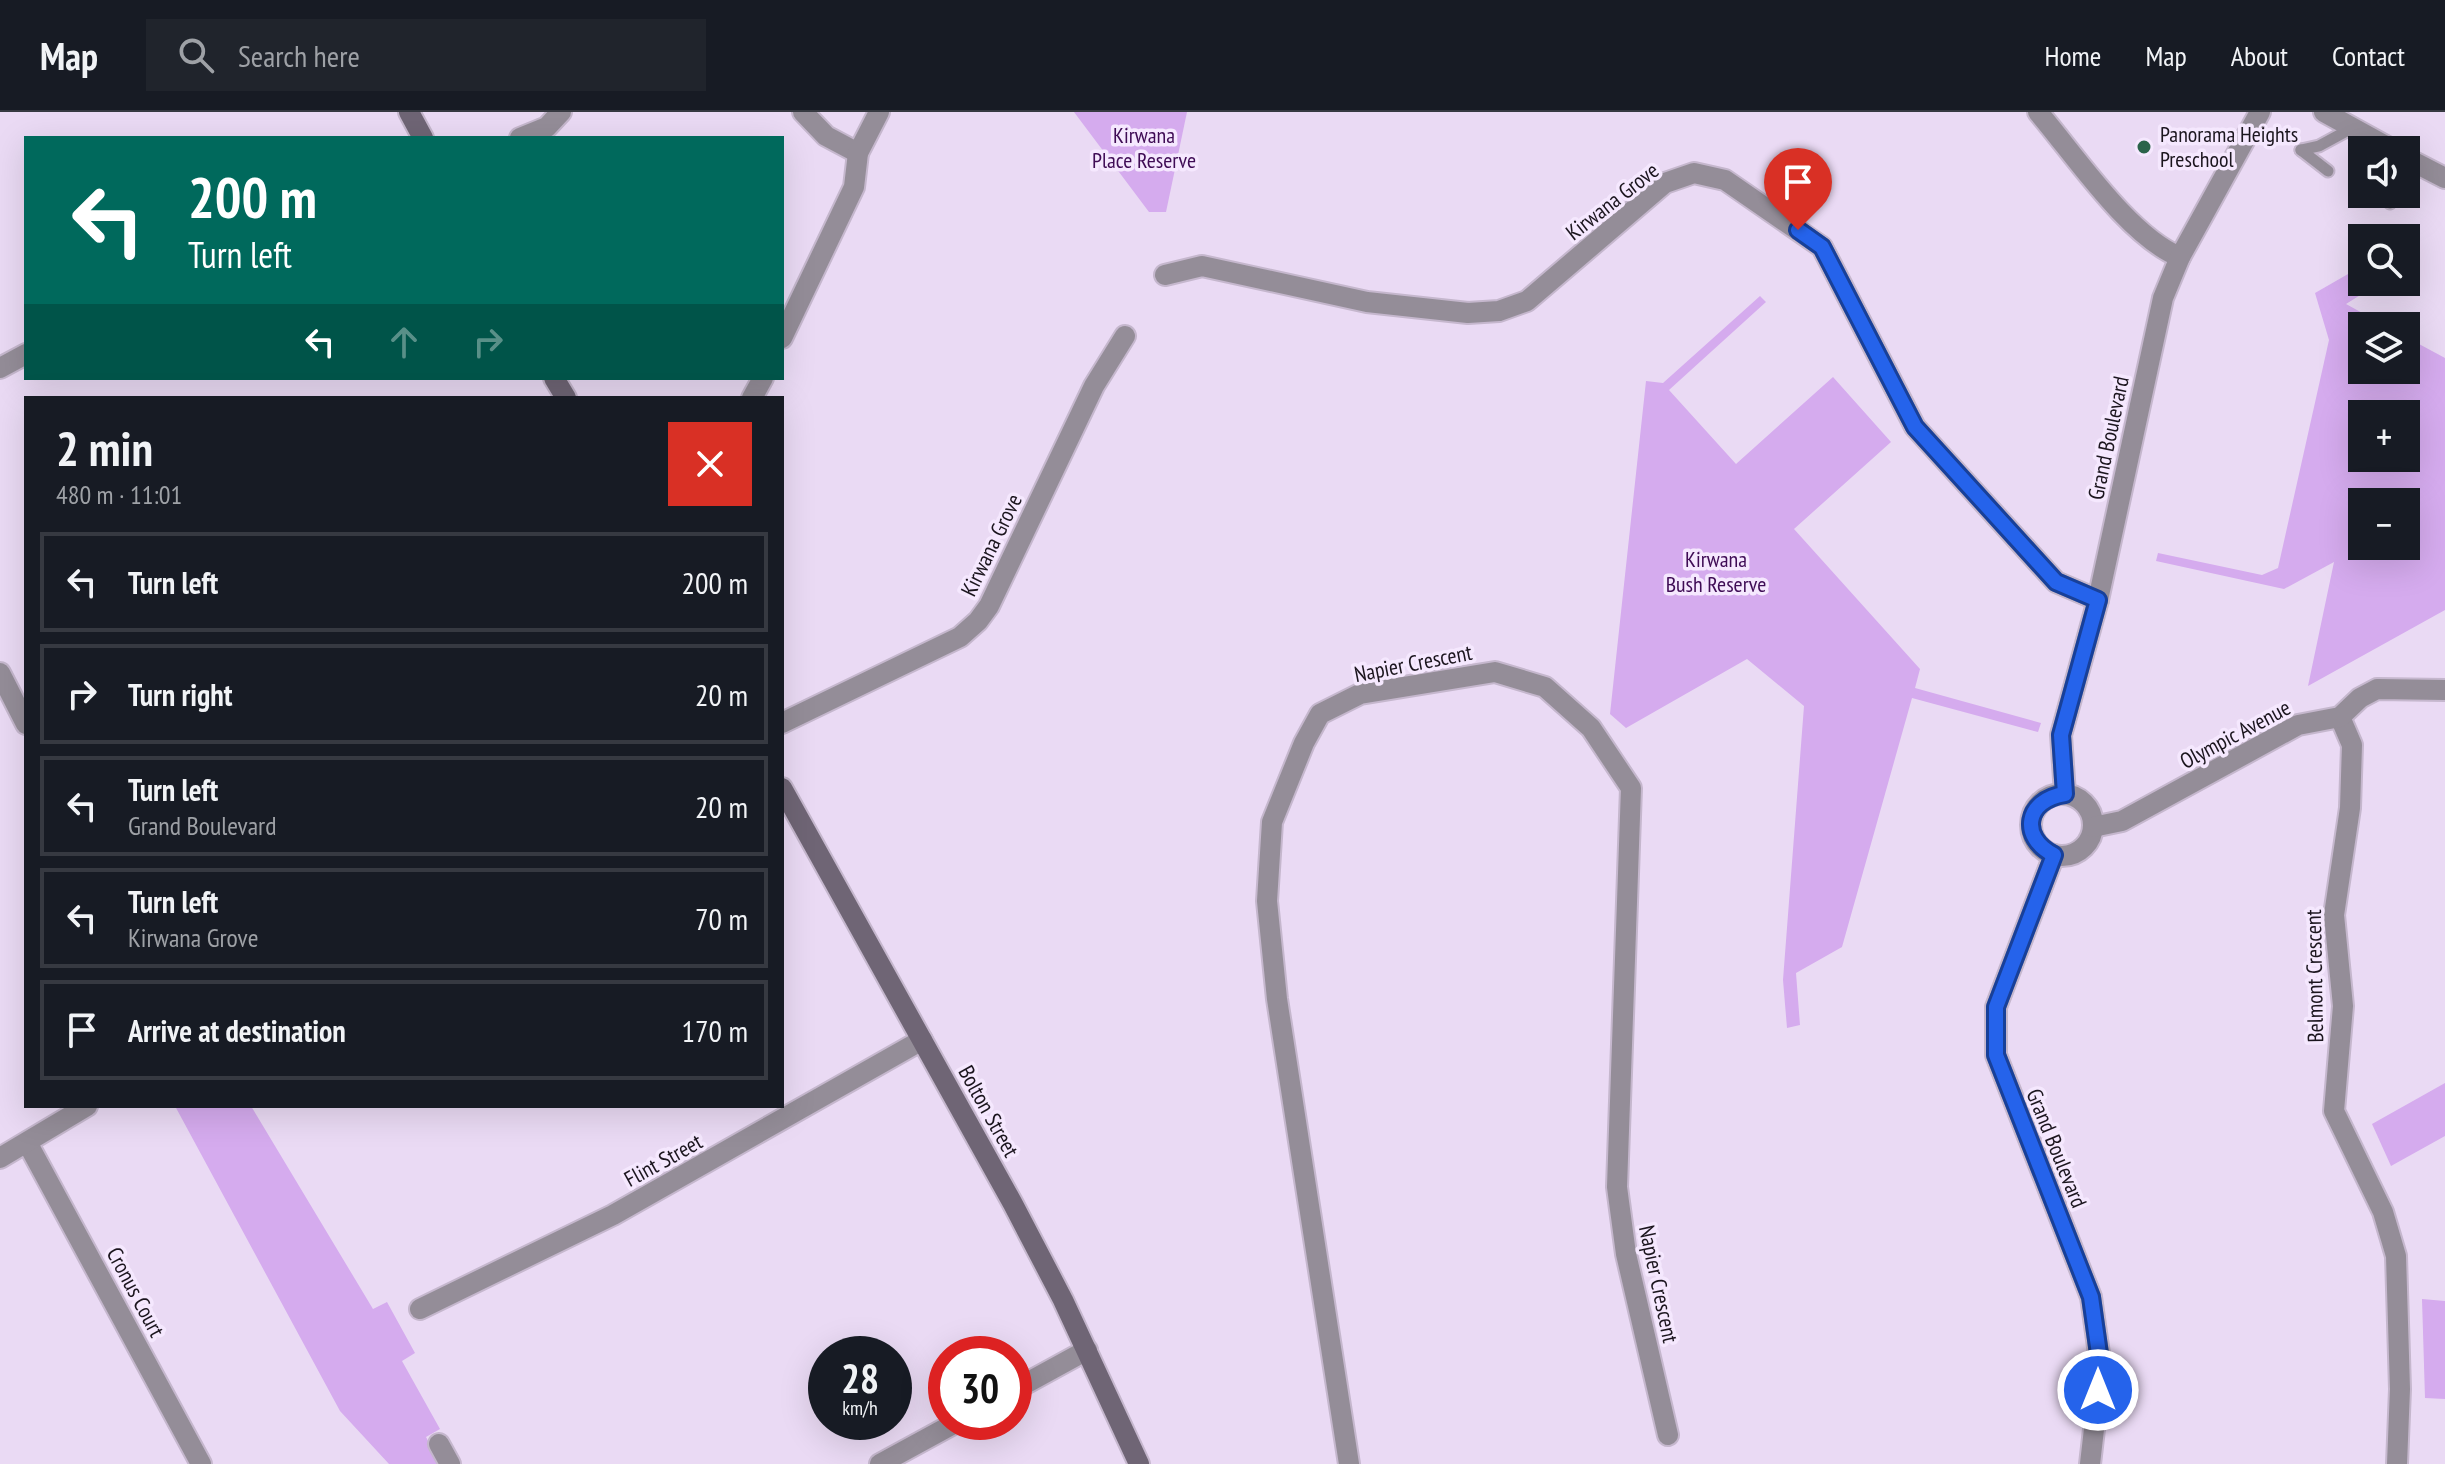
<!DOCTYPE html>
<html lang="en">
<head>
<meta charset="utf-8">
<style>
  :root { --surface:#171b24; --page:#20242c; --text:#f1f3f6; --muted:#9ea1a6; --line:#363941 }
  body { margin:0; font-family:"PT Sans Narrow",sans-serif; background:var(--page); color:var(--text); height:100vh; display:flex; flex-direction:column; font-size:30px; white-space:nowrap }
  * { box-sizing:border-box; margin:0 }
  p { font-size:26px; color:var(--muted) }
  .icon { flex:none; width:44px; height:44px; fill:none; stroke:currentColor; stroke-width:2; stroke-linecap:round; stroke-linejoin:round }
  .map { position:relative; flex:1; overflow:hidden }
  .details { position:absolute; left:24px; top:284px; width:760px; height:712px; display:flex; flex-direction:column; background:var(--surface); border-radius:0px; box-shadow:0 8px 32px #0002 }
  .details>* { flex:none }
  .top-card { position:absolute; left:24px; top:24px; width:760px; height:244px; border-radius:0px; box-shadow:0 8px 32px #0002; background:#00695c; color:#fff; overflow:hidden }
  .controls { position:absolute; left:2348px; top:24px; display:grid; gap:16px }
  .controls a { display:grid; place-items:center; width:72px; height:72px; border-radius:0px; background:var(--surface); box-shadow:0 8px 32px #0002; font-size:40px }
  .speed { position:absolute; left:808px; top:1224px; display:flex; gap:16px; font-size:40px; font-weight:700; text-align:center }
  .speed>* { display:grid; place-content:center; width:104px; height:104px; border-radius:50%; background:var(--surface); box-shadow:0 8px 32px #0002; line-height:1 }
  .speed small { font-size:20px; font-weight:400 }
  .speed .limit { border:12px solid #d22; background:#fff; color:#111 }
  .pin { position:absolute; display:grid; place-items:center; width:68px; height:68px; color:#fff; margin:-82px -34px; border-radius:50% 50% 50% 0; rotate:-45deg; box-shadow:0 0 8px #0007 }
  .pin .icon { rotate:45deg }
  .me { position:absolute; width:88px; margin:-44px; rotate:0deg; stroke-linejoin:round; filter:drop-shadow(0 0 6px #0008) }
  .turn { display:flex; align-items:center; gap:28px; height:168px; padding:0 32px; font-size:36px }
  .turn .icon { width:104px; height:104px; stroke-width:2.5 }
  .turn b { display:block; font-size:56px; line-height:68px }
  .lanes { display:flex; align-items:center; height:76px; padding:0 32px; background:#0003; justify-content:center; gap:40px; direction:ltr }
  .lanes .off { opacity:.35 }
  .round { display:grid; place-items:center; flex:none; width:84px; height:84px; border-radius:0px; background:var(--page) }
  .headline { display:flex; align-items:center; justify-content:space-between; height:136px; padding:0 32px }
  h1 { font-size:48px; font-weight:600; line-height:60px }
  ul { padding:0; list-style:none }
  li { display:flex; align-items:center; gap:24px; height:100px; margin:0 16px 12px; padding:0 16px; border:4px solid var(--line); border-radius:0px }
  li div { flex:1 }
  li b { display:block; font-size:30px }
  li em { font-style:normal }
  header { display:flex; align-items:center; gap:48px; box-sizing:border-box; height:112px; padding:0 40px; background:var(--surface); border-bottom:2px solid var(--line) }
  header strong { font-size:38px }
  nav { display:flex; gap:44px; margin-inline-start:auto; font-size:28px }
  .search { width:560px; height:72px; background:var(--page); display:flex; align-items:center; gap:20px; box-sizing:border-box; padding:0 28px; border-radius:0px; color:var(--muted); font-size:30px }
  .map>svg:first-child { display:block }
</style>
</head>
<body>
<header>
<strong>Map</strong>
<div class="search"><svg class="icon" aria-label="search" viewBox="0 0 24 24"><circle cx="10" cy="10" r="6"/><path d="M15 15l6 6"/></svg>Search here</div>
<nav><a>Home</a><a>Map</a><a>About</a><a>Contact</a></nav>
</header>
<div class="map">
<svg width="2445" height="1352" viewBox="0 0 2445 1352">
  <rect width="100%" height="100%" fill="#eadaf4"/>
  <g fill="#d5abee" fill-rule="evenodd">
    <polygon points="1074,0 1187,0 1166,100 1149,100"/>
    <path d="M 2355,158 L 2362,161 L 2362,170 L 2381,170 L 2346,192 L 2386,214 L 2362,214 L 2362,258 L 2406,258 L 2406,225 L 2445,246 L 2445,498 L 2308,574 L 2334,450 L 2284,477 L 2156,449 L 2158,441 L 2262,463 L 2278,456 L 2329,228 L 2315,181 ZM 2406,302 L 2406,346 L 2362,346 L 2362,302 ZM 2406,390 L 2406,434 L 2362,434 L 2362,390 Z"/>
    <polygon points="1760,184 1766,190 1669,278 1736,352 1833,265 1891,330 1794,417 1920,557 1915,576 2041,611 2038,620 1912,586 1842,835 1796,861 1800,913 1787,916 1783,868 1804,594 1747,547 1626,616 1610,602 1646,269 1663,271"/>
    <polygon points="2445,971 2445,1024 2391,1054 2372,1012"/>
    <polygon points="175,994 251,994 373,1197 387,1190 415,1241 402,1249 440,1317 426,1325 440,1352 389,1352 340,1299"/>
    <polygon points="2422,1187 2445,1189 2445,1287 2425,1286"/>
  </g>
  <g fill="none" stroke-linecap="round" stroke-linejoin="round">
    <defs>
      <g id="lane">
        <polyline points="2301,38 2319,34 2354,15"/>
        <polyline points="2301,38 2328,59"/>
        <polyline points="2390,91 2395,82"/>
      </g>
      <g id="street">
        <polyline points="803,0 826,24 858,41"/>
        <path d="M 2038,0 C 2074,42 2129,125 2180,145"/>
        <polyline points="2324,0 2393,38"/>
        <polyline points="520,26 547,15 561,0"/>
        <polyline points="2406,46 2445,66"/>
        <polyline points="1165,163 1202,154 1367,190 1468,201 1499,199 1527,189 1665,71 1694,61 1725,68 1822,135 1915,315 2056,470 2098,488"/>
        <polyline points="782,226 854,75 858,41 879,0"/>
        <polyline points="0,256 26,242"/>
        <polyline points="752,286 763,266"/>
        <polyline points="0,561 26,612"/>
        <polyline points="2340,605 2352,633 2350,696 2334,803 2343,894 2334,999 2383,1100 2396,1144 2400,1277 2397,1352"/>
        <polyline points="782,611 960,525 978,509 989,494 1094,274 1125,224"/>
        <polyline points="2065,682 2061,623 2098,488 2163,186 2180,145 2260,0"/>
        <circle cx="2062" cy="713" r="31"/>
        <polyline points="2093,715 2122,709 2298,613 2340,605 2360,586 2377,577 2445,578"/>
        <polyline points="2054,743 1996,895 1996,943 2091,1185 2101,1256 2090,1352"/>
        <polyline points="28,1032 201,1352"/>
        <polyline points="0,1046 87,994"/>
        <polyline points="420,1197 613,1103 922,928"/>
        <polyline points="1014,1278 1087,1238"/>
        <polyline points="439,1332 450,1352"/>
        <polyline points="880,1352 957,1310"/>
        <polyline points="1349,1352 1277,887 1267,789 1272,710 1304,631 1320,602 1360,582 1495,560 1545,575 1591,616 1631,676 1617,1075 1626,1142 1668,1323"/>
      </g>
      <g id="secondary">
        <polyline points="409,0 423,26"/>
        <polyline points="554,266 566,286"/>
        <polyline points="782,676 1013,1092 1063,1188 1139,1352"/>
      </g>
    </defs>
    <use href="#lane" stroke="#c5b7cd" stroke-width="15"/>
    <use href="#street" stroke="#c5b7cd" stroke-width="24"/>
    <use href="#secondary" stroke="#c5b7cd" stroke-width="24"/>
    <use href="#lane" stroke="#948d98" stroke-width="11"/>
    <use href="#street" stroke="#948d98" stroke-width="20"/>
    <use href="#secondary" stroke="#6f6575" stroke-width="20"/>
  </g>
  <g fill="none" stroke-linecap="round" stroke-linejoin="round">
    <defs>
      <path id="route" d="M 1798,118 L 1822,135 L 1915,315 L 2056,470 L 2098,488 L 2061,623 L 2065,682 C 2025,688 2019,725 2054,743 L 1996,895 L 1996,943 L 2091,1185 L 2101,1256 L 2098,1278"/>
    </defs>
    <use href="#route" stroke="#184099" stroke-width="20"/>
    <use href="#route" stroke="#2563eb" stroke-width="14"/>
  </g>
  <circle fill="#2b634a" stroke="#f5e8fe" stroke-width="3" cx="2144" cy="35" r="8"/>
  <g text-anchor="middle" stroke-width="7" stroke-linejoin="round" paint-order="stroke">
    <g font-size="22" fill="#1b151e" stroke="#f5e8fe" text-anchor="start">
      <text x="2160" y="30">Panorama Heights<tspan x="2160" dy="25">Preschool</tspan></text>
    </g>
    <g font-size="22" fill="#3f0c55" stroke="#f5e8fe">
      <text x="1144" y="31">Kirwana<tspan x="1144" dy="25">Place Reserve</tspan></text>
      <text x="1716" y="455">Kirwana<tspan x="1716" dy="25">Bush Reserve</tspan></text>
    </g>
    <g font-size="22" fill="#1b151e" stroke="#f5e8fe">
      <text transform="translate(1612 89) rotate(-38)" y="8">Kirwana Grove</text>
      <text transform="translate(2108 326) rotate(-78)" y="8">Grand Boulevard</text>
      <text transform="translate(991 433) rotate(-64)" y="8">Kirwana Grove</text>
      <text transform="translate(1413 551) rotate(-11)" y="8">Napier Crescent</text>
      <text transform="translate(2235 622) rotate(-28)" y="8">Olympic Avenue</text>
      <text transform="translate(2314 864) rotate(-91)" y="8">Belmont Crescent</text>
      <text transform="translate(989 999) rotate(61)" y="8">Bolton Street</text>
      <text transform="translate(2057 1036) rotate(68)" y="8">Grand Boulevard</text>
      <text transform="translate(663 1048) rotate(-29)" y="8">Flint Street</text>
      <text transform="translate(1659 1172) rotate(78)" y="8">Napier Crescent</text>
      <text transform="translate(136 1180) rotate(62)" y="8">Cronus Court</text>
    </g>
  </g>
</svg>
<div class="controls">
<a><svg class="icon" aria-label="sound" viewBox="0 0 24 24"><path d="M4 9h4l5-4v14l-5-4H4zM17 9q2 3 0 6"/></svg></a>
<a><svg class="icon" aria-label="search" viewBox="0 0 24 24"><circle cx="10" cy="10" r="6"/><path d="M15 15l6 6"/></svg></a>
<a><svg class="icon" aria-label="layers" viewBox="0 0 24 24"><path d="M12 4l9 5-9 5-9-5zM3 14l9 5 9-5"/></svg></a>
<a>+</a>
<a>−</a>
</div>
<div class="speed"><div>28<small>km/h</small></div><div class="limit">30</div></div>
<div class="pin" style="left:1798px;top:118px;background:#d93025"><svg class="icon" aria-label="arrive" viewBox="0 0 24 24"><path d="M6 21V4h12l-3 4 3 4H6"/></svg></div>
<svg class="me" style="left:2098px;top:1278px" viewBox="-20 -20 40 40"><circle r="17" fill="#2563eb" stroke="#fff" stroke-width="3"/><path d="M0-11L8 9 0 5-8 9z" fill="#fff"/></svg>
<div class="top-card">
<div class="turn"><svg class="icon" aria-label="left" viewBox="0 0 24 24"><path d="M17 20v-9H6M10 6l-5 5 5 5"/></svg><div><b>200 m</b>Turn left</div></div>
<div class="lanes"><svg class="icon" aria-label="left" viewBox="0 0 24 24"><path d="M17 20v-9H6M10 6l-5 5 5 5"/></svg><svg class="icon off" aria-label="ahead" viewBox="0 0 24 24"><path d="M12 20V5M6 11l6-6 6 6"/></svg><svg class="icon off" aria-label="right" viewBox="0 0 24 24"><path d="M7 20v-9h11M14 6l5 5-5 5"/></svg></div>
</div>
<section class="details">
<div class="headline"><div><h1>2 min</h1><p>480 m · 11:01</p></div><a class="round" style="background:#d93025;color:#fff"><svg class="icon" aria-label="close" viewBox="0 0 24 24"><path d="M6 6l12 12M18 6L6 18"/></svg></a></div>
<ul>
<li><svg class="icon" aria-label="left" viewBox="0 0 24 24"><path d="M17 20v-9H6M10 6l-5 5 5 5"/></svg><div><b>Turn left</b></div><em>200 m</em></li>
<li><svg class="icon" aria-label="right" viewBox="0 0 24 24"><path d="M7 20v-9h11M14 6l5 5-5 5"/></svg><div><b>Turn right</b></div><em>20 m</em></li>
<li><svg class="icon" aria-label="left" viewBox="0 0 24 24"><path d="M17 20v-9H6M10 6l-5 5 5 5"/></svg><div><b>Turn left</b><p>Grand Boulevard</p></div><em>20 m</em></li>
<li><svg class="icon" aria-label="left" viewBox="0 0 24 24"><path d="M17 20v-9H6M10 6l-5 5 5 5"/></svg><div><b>Turn left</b><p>Kirwana Grove</p></div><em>70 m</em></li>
<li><svg class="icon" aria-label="arrive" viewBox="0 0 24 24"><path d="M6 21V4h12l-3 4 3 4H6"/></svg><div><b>Arrive at destination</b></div><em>170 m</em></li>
</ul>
</section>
</div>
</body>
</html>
